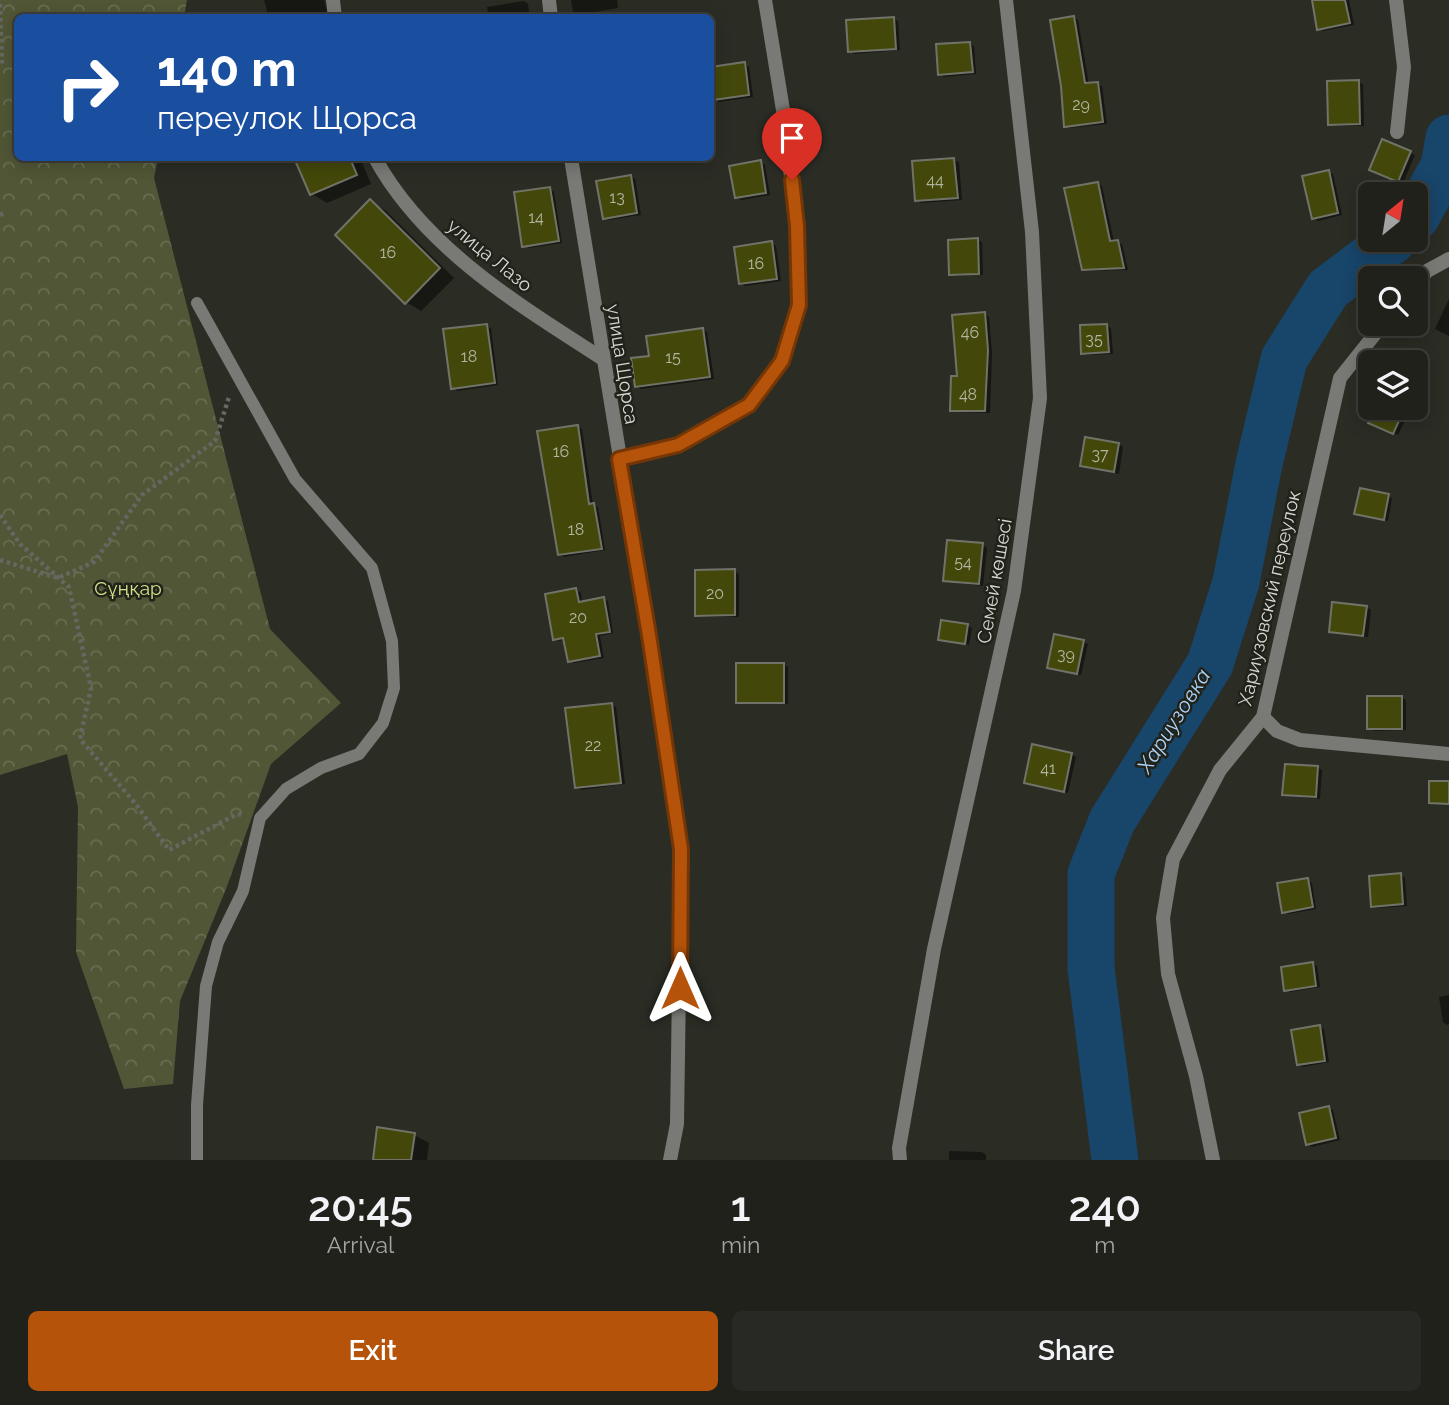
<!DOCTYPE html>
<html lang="en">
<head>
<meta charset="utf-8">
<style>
  :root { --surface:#20211b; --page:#282924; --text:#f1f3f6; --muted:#a2a3a3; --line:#3d3e3a; --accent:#b45309 }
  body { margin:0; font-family:Raleway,sans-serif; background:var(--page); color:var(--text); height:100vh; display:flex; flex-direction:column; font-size:26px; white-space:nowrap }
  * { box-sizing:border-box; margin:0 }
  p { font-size:23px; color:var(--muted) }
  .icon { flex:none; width:38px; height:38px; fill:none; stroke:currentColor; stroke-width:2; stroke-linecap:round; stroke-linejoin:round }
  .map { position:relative; height:1160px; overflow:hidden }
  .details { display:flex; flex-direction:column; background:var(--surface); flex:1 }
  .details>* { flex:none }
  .hud { position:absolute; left:14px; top:14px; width:700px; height:147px; border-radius:10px; box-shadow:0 4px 18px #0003,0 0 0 2px var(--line); background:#1a4fa0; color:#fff; overflow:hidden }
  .needle { width:46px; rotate:30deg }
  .fabs { position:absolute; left:1358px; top:182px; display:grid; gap:14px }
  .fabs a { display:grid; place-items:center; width:70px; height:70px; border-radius:10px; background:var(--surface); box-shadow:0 4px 18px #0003,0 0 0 2px var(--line); font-size:35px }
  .pin { position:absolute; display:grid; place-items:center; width:60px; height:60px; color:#fff; margin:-72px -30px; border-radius:50% 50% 50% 0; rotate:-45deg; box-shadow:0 0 7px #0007 }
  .pin .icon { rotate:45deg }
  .me { position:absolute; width:77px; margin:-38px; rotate:0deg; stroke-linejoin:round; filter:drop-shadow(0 0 5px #0008) }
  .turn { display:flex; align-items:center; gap:24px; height:147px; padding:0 28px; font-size:32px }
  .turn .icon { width:91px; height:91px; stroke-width:2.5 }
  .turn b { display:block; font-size:49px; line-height:60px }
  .eta { display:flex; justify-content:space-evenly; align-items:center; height:119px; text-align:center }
  .eta b { font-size:42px; font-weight:600; line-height:49px }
  .primary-button { display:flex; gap:14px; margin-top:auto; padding:14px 28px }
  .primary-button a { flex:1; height:80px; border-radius:10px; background:var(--accent); color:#fff; font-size:28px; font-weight:600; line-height:80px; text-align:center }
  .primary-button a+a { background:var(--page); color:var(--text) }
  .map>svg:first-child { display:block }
</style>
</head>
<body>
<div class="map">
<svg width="1449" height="1160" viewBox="0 0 1449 1160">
  <defs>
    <pattern id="forest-crowns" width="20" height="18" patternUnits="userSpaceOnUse" patternTransform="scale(1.75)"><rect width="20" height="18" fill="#515636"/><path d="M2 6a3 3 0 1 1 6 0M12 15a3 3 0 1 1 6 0" fill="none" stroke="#696e52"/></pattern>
  </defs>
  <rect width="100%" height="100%" fill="#2b2c24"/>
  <polygon fill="url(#forest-crowns)" points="0,0 187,0 184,17 18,18 18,158 158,158 154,178 270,629 341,703 271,764 226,889 180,1001 173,1084 124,1089 76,952 78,807 67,754 0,775"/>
  <g fill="#0007">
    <polygon points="264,0 324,0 329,18 269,18"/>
    <polygon points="571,0 617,0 618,8 578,15 573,12"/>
    <polygon points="1314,0 1349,0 1354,25 1323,31 1319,29"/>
    <polygon points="524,1 528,4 530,18 489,18 487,7"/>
    <polygon points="1074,17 1078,20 1089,85 1097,84 1102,86 1107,124 1070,128 1066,126"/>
    <polygon points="893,19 898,21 900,50 854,54 850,51"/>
    <polygon points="969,43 974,46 976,74 944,77 940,74"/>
    <polygon points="745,64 749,67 753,97 719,102 714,99"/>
    <polygon points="1358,82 1363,84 1364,126 1334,126 1330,124"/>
    <polygon points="1410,153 1415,155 1403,183 1375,172"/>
    <polygon points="296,158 360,158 371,184 327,203 312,194"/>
    <polygon points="954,160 959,162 962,200 921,203 917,200"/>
    <polygon points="761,162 765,165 770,195 741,200 736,197"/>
    <polygon points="1328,172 1333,174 1342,215 1318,221 1313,218"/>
    <polygon points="630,176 635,179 641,215 609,220 604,218"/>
    <polygon points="1097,183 1102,186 1114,242 1122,244 1128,270 1088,271 1083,269"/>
    <polygon points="550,189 554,192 562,243 529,248 524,245"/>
    <polygon points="370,202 385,210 454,278 421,311 406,302"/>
    <polygon points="977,240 982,242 983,275 955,276 951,274"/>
    <polygon points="772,243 776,246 781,281 745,286 741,283"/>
    <polygon points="1449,299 1449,336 1435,329"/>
    <polygon points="985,314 989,317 992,353 990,413 956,412 952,410 959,378"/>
    <polygon points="486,326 491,328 498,385 457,391 453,388"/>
    <polygon points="1107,326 1111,328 1113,354 1087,355 1083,353"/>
    <polygon points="703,330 707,332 714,379 641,389 637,386 651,357"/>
    <polygon points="1377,408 1390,408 1407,416 1398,435 1371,422"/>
    <polygon points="578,427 582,429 593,505 598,507 605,550 564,557 559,554"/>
    <polygon points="1119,444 1123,447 1119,474 1082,465"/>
    <polygon points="1388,496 1392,498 1388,521 1356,513"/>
    <polygon points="983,545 987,548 983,586 949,582 945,580"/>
    <polygon points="734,571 739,574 739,617 701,617 697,615"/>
    <polygon points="576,590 581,593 582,603 603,599 608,601 613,633 600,636 604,658 574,663 569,661 565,640 559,641 555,639"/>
    <polygon points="1366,607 1371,610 1368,637 1335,634 1331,631"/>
    <polygon points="967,625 972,628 969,645 940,639"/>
    <polygon points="1083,642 1088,644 1081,675 1049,667"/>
    <polygon points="784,665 788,667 788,704 742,704 738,702"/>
    <polygon points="1401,697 1406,700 1406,730 1374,731 1369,728"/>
    <polygon points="611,704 616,707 625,784 581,790 576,787"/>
    <polygon points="1071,754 1076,757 1068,793 1026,782"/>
    <polygon points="1286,765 1318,768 1322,770 1320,799 1288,796 1284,794"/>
    <polygon points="1400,875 1405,878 1407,906 1377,908 1372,906"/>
    <polygon points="1307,880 1312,883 1316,909 1288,914 1284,911"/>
    <polygon points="1312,963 1317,966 1320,987 1290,992 1286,990"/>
    <polygon points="1449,995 1449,1024 1447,1025 1443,1022 1439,997"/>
    <polygon points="1320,1027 1324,1029 1329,1062 1303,1067 1298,1064"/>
    <polygon points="1329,1108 1333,1110 1340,1140 1312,1147 1308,1144"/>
    <polygon points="414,1135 429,1143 427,1160 374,1160"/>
    <polygon points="949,1151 982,1152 986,1155 986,1160 949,1160"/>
  </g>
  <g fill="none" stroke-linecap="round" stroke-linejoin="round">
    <g stroke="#18456a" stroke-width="47">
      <polyline points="1416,217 1444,166 1449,138"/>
      <polyline points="1115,1160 1091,968 1091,874 1112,821 1210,664 1236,582 1259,464 1284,359 1328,289 1393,240"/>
    </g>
  </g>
  <g fill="#43480a" stroke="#717369" stroke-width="2">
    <polygon points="1312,0 1345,0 1350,23 1317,30"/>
    <polygon points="1074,16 1085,83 1098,82 1103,122 1064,127 1061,86 1050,20"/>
    <polygon points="894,17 896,49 848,52 846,20"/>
    <polygon points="970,42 973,72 938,75 936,44"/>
    <polygon points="745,62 749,95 713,100 710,67"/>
    <polygon points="1359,80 1360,124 1328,125 1327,81"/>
    <polygon points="1382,139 1411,151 1398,182 1369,170"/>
    <polygon points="294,158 350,158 357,175 310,195"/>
    <polygon points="954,158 958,198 915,201 912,161"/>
    <polygon points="761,160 766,193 735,198 729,166"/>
    <polygon points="1329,170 1338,213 1312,219 1302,176"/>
    <polygon points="631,175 637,213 603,219 596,181"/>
    <polygon points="1098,182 1110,241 1118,240 1124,268 1082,270 1064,188"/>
    <polygon points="550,187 559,241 522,247 514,192"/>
    <polygon points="370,199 440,268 405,304 335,235"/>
    <polygon points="978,238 979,274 949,275 948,240"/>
    <polygon points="772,241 777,279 739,284 734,247"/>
    <polygon points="985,312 988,350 985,411 950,411 951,376 957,376 952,315"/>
    <polygon points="487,324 495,383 451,389 443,329"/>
    <polygon points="1107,324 1109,352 1081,354 1080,325"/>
    <polygon points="703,328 710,377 635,387 631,358 649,356 646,336"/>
    <polygon points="1375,408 1405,408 1393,434 1368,423"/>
    <polygon points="578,425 589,504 594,503 602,549 558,555 537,431"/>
    <polygon points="1085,437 1119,443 1114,472 1080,466"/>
    <polygon points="1360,488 1389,494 1384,520 1354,514"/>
    <polygon points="947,540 983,543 979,584 943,581"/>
    <polygon points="735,569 735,615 695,616 695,570"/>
    <polygon points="576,588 579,602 604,597 610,632 596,634 600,656 568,662 563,638 553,640 545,594"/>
    <polygon points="1332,602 1367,606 1363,636 1329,632"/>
    <polygon points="941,620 968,624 965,644 938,640"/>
    <polygon points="1054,634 1084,640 1077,674 1047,668"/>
    <rect x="736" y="663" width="48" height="40"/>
    <rect x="1367" y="696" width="35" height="33"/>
    <polygon points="612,703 621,783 575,788 565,708"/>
    <polygon points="1032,744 1072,753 1064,792 1024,783"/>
    <polygon points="1285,764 1318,766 1316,797 1282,795"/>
    <polygon points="1429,781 1449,781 1449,804 1429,803"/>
    <polygon points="1401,873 1403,904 1371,907 1369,876"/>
    <polygon points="1308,878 1313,907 1282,913 1277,883"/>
    <polygon points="1313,962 1316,986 1284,991 1281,967"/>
    <polygon points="1320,1025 1325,1061 1297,1065 1291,1030"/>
    <polygon points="1329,1106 1336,1138 1306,1145 1299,1113"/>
    <polygon points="377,1127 415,1133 411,1160 373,1160"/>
  </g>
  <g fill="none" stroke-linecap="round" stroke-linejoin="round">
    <g stroke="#666760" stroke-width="4.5" stroke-dasharray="3.5 3.5" stroke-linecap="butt">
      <polyline points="0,4 2,64 0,66"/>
      <polyline points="0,215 5,213"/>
      <polyline points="0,515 20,544 69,587 91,688 80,739 135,803 169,850 237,814 243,815"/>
      <polyline points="0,560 58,578 94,562 142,495 215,441 229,397"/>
    </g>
    <polyline stroke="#797975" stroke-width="12" points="197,1160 197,1105 206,986 218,942 243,891 260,818 286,789 321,768 359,754 383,723 394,688 392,641 372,568 295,479 197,303"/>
    <g stroke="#797975" stroke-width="14">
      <polyline points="333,0 335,18"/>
      <polyline points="549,0 551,18"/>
      <polyline points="1396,0 1404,67 1397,132"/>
      <path d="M 375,158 C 424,248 519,305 603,359"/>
      <polyline points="571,158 649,635 681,849 677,1124 670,1160"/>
      <polyline points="1416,285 1427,271 1449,259"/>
      <polyline points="619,459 678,445 749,406 782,361 799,305 797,226 783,110 765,0"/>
      <polyline points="1263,717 1277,731 1300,740 1449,754"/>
      <polyline points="900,1160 899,1148 934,949 1014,591 1040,398 1032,232 1006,0"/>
      <polyline points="1213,1160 1196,1076 1168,974 1163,918 1173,859 1220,770 1263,717 1340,378 1383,324"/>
    </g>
  </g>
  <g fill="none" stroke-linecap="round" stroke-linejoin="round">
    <defs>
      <polyline id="route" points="680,988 681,849 649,635 619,459 678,445 749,405 782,361 799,305 797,226 792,180"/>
    </defs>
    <use href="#route" stroke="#753606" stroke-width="18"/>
    <use href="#route" stroke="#b45309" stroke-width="12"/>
  </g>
  <g text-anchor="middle" stroke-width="5" stroke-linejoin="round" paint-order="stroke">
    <g font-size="16" fill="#b3b5a1">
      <text x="1081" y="110">29</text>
      <text x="935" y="186">44</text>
      <text x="617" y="203">13</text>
      <text x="536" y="223">14</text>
      <text x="388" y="258">16</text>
      <text x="756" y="269">16</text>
      <text x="970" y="338">46</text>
      <text x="1094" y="345">35</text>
      <text x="469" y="362">18</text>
      <text x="673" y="363">15</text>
      <text x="968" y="400">48</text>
      <text x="561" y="457">16</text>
      <text x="1100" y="460">37</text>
      <text x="576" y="535">18</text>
      <text x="963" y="568">54</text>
      <text x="715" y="599">20</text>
      <text x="578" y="623">20</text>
      <text x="1066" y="660">39</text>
      <text x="593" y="751">22</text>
      <text x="1048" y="774">41</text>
    </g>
    <g font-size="19" fill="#d8d9d3" stroke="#21231a">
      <text transform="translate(490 255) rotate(39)" y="7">улица Лазо</text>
      <text transform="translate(623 364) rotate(81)" y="7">улица Щорса</text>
      <text transform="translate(994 581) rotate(-80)" y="7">Семей көшесі</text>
      <text transform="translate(1269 598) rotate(-77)" y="7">Хариузовский переулок</text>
    </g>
    <g font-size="19" fill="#d5e089" stroke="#21231a">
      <text x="128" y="595">Сұңқар</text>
    </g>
    <g font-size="21" font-style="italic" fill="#acd3f8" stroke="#21231a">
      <text transform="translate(1174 721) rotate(-58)" y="7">Хариузовка</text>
    </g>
  </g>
</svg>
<div class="fabs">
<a><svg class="needle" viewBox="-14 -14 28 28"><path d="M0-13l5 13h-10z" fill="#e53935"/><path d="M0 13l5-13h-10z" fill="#a2a3a3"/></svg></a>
<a><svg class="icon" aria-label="search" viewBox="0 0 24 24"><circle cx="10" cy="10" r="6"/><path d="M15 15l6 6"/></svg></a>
<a><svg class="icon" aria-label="layers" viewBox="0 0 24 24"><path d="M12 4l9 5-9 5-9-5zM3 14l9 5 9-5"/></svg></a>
</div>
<div class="pin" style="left:792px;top:180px;background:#d93025"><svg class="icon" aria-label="arrive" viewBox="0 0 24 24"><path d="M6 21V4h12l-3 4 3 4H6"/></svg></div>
<svg class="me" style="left:680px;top:988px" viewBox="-20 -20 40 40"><path d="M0-17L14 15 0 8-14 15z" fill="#b45309" stroke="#fff" stroke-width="4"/></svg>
<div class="hud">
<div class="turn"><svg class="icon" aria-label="right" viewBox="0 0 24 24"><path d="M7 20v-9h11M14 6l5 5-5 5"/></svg><div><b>140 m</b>переулок Щорса</div></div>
</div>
</div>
<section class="details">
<div class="eta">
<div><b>20:45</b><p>Arrival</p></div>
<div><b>1</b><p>min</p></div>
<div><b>240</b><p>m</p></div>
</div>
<div class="primary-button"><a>Exit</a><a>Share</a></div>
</section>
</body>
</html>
